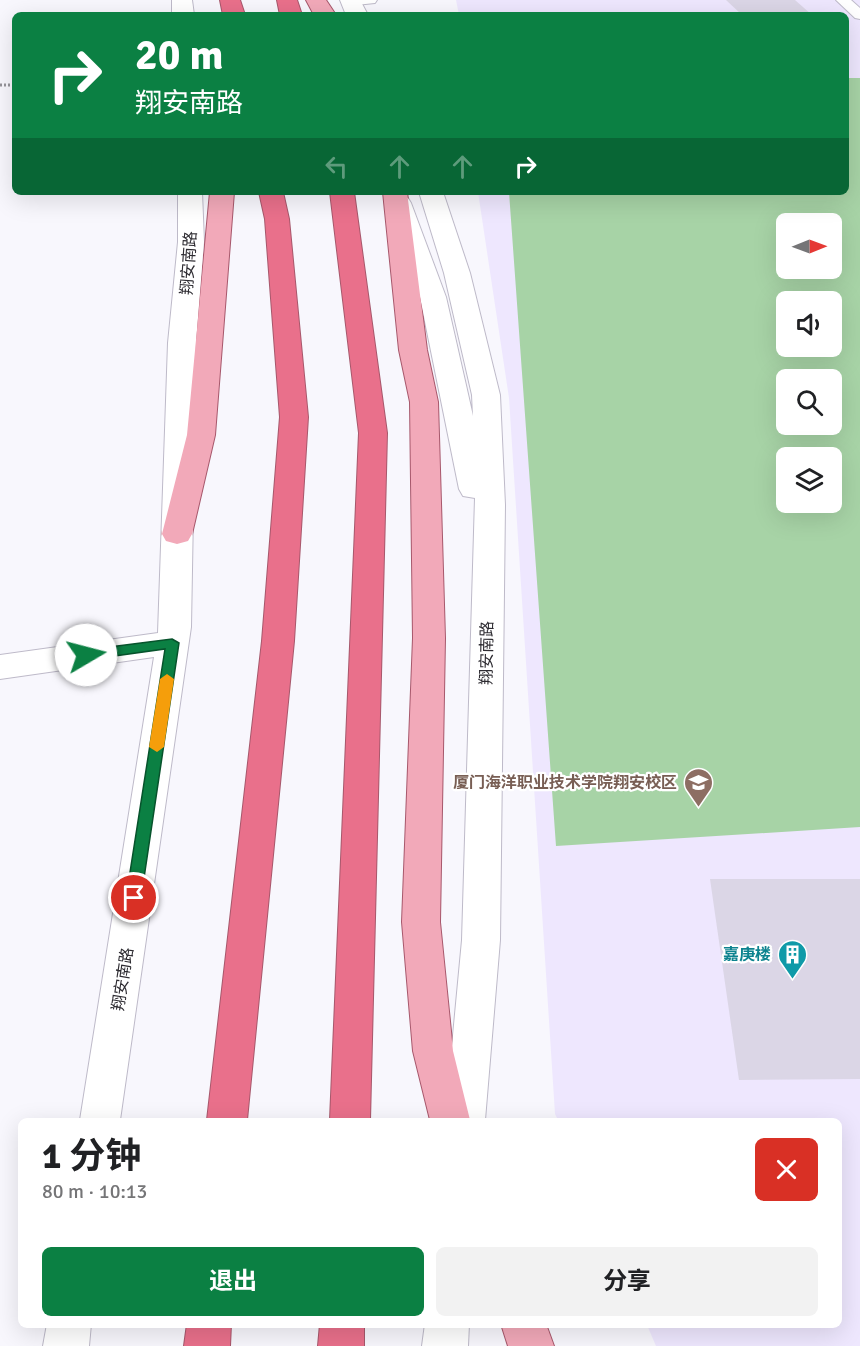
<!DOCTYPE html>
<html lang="zh">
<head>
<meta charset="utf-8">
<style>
  :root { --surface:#fff; --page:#f2f2f2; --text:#202124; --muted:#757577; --accent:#0b8043 }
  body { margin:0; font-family:Signika,"Noto Sans SC",sans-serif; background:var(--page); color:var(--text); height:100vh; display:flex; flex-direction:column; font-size:22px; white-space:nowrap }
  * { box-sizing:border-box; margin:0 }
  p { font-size:20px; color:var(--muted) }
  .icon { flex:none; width:33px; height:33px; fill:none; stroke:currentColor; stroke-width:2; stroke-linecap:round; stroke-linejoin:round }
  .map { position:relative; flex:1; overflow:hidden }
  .details { position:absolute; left:18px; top:1118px; width:824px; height:210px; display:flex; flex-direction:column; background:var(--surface); border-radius:9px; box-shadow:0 6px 24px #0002 }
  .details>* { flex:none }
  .banner { position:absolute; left:12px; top:12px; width:837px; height:183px; border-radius:9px; box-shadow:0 6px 24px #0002; background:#0b8043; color:#fff; overflow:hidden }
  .needle { width:39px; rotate:89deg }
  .tools { position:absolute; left:776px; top:213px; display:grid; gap:12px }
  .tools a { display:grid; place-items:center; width:66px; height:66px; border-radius:9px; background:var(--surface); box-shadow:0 6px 24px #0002; font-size:30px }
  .pin { position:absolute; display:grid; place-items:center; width:51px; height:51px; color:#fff; margin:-26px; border:3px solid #fff; border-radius:50%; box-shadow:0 2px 6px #0007 }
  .me { position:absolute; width:66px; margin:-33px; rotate:82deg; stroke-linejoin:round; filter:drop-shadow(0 0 4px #0008) }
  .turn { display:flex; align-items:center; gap:21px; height:126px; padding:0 24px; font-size:27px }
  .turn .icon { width:78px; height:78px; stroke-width:2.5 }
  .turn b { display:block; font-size:42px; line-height:51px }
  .lanes { display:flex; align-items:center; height:57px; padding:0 24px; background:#0003; justify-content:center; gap:30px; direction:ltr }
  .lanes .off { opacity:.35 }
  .round { display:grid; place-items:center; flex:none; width:63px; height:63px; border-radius:9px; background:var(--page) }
  .overview { display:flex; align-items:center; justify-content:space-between; height:102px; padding:0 24px }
  h1 { font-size:36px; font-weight:700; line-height:45px }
  .button { display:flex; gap:12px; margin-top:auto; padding:12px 24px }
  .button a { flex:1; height:69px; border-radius:9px; background:var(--accent); color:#fff; font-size:24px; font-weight:700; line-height:69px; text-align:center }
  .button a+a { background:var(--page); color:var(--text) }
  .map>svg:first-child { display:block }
</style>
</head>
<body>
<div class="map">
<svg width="860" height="1346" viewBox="0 0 860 1346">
  <rect width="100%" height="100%" fill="#f8f7fd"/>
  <path fill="#eee7fe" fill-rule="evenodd" d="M 456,0 L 860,0 L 860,1346 L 656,1346 L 647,1325 L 838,1324 L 838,1120 L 558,1120 L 555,1114 L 509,398 L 478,192 L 846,192 L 846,15 L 459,15 ZM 786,224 L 831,224 L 831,268 L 786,268 ZM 786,302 L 831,302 L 831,346 L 786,346 ZM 786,380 L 831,380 L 831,424 L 786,424 ZM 786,458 L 831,458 L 831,502 L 786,502 Z"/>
  <path fill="#a7d3a6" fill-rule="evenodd" d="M 846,78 L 860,78 L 860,827 L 556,846 L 509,192 L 846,192 ZM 786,224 L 831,224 L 831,268 L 786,268 ZM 786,302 L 831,302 L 831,346 L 786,346 ZM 786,380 L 831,380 L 831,424 L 786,424 ZM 786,458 L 831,458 L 831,502 L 786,502 Z"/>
  <g fill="#dbd6e6">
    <polygon points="726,0 795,0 812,15 742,15"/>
    <polygon points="710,879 860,879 860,1079 739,1080"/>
  </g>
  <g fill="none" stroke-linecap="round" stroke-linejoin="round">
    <defs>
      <g id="lane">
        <polygon points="346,0 377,0 375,3 346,6 344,3"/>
        <polygon points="836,0 851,0 860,8 860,19 855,18"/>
      </g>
      <g id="secondary">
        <polygon points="172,0 192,0 194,15 172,15"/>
        <polygon points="340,0 360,0 368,15 346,15"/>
        <polygon points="178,192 202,192 204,242 196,343 191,627 120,1120 80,1120 154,657 0,679 0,655 158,633 168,343 178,242"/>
        <polygon points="419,192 443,192 470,273 500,395 505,505 500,940 485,1120 445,1120 462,940 475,498 463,496 459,489 420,297 387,203 390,198 399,196 408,198 411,203 446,297 473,416 472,395 444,273"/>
        <polygon points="47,1324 91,1324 89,1346 43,1346"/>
        <polygon points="425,1324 469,1324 468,1346 422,1346"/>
      </g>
      <g id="primary">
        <polygon points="306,0 326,0 336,15 314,15"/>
        <polygon points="210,192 234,192 215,435 192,534 188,541 177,544 166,541 162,534 187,435"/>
        <polygon points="383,192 407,192 427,350 438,402 445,638 440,922 453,1051 470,1120 430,1120 413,1051 402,922 413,638 410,402 399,350"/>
        <polygon points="501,1324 546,1324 554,1346 508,1346"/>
      </g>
      <g id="highway">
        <polygon points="220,0 240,0 245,15 223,15"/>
        <polygon points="277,0 297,0 302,15 280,15"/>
        <polygon points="259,192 283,192 289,219 308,417 294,641 247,1120 207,1120 262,641 280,417 265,219"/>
        <polygon points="330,192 354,192 387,433 370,1120 330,1120 359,433"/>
        <polygon points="187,1324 231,1324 230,1346 184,1346"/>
        <polygon points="320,1324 364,1324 364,1346 318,1346"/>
      </g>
    </defs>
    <use href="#lane" stroke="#bebac9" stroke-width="2"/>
    <use href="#secondary" stroke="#bebac9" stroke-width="2"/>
    <use href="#primary" stroke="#a7586c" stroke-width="2"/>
    <use href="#highway" stroke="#a7586c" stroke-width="2"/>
    <polyline stroke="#95949a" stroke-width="3" stroke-dasharray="2 2" stroke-linecap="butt" points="0,85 15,85"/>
    <use href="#lane" fill="#fff" fill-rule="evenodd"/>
    <use href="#secondary" fill="#fff" fill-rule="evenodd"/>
    <use href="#primary" fill="#f2a9b9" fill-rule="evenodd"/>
    <use href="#highway" fill="#e9708b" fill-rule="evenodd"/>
  </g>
  <polygon fill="#0b8043" stroke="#07532c" stroke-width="1.5" points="172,639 179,643 141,898 139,902 134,904 128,902 126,898 165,649 86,660 79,655 86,650"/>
  <polygon fill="#f59e0b" points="167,674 174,679 164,747 157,752 149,747 160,679"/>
  <defs>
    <symbol id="university-pin" viewBox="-11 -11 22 30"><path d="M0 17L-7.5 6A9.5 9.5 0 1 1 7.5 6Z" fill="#8d6e63" stroke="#fff"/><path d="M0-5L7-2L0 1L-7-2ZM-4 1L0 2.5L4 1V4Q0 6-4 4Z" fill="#fff"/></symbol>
    <symbol id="building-pin" viewBox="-11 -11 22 30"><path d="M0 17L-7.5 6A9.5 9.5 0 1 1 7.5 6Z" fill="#0f9aa8" stroke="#fff"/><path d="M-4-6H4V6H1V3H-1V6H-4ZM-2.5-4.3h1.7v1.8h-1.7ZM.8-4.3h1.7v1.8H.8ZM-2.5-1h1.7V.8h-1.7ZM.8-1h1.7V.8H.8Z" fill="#fff"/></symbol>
  </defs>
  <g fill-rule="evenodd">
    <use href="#university-pin" x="682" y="766" width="33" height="45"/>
    <use href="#building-pin" x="776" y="938" width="33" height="45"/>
  </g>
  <g text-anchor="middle" stroke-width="4.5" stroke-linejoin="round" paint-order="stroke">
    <g font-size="16" fill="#2d2b31" stroke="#fff">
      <text transform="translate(188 263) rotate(-86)" y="6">翔安南路</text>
      <text transform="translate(486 653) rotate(-89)" y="6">翔安南路</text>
      <text transform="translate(122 979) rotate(-81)" y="6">翔安南路</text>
    </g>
    <g font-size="16" font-weight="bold" fill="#785e54" stroke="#fff" text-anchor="end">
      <text x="677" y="788">厦门海洋职业技术学院翔安校区</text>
    </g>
    <g font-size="16" font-weight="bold" fill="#0d838f" stroke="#fff" text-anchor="end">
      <text x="771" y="960">嘉庚楼</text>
    </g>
  </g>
</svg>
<div class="tools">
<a><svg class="needle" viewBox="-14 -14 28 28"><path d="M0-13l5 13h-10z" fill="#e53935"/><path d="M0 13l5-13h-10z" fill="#757577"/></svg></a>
<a><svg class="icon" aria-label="sound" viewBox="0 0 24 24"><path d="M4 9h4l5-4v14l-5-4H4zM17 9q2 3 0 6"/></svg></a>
<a><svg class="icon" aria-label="search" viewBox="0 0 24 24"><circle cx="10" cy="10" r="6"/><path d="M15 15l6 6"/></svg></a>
<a><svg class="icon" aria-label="layers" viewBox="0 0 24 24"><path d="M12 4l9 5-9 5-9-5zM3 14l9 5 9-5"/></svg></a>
</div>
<div class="pin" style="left:134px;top:898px;background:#d93025"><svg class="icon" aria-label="arrive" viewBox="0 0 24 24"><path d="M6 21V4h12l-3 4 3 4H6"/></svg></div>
<svg class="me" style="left:86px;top:655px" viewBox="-20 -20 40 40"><circle r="19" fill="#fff"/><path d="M0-13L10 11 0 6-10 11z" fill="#0b8043"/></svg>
<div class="banner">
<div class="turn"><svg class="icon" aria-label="right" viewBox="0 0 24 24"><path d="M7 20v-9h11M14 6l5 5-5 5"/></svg><div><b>20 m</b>翔安南路</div></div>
<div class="lanes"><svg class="icon off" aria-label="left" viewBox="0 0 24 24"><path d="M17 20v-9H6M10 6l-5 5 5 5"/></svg><svg class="icon off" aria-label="ahead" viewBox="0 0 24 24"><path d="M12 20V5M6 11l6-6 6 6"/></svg><svg class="icon off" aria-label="ahead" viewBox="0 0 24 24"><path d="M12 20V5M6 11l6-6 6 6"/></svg><svg class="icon" aria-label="right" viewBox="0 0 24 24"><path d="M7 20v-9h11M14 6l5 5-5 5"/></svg></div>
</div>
<section class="details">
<div class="overview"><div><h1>1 分钟</h1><p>80 m · 10:13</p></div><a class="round" style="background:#d93025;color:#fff"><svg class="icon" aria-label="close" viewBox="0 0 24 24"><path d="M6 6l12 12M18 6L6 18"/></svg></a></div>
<div class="button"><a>退出</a><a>分享</a></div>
</section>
</div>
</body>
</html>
